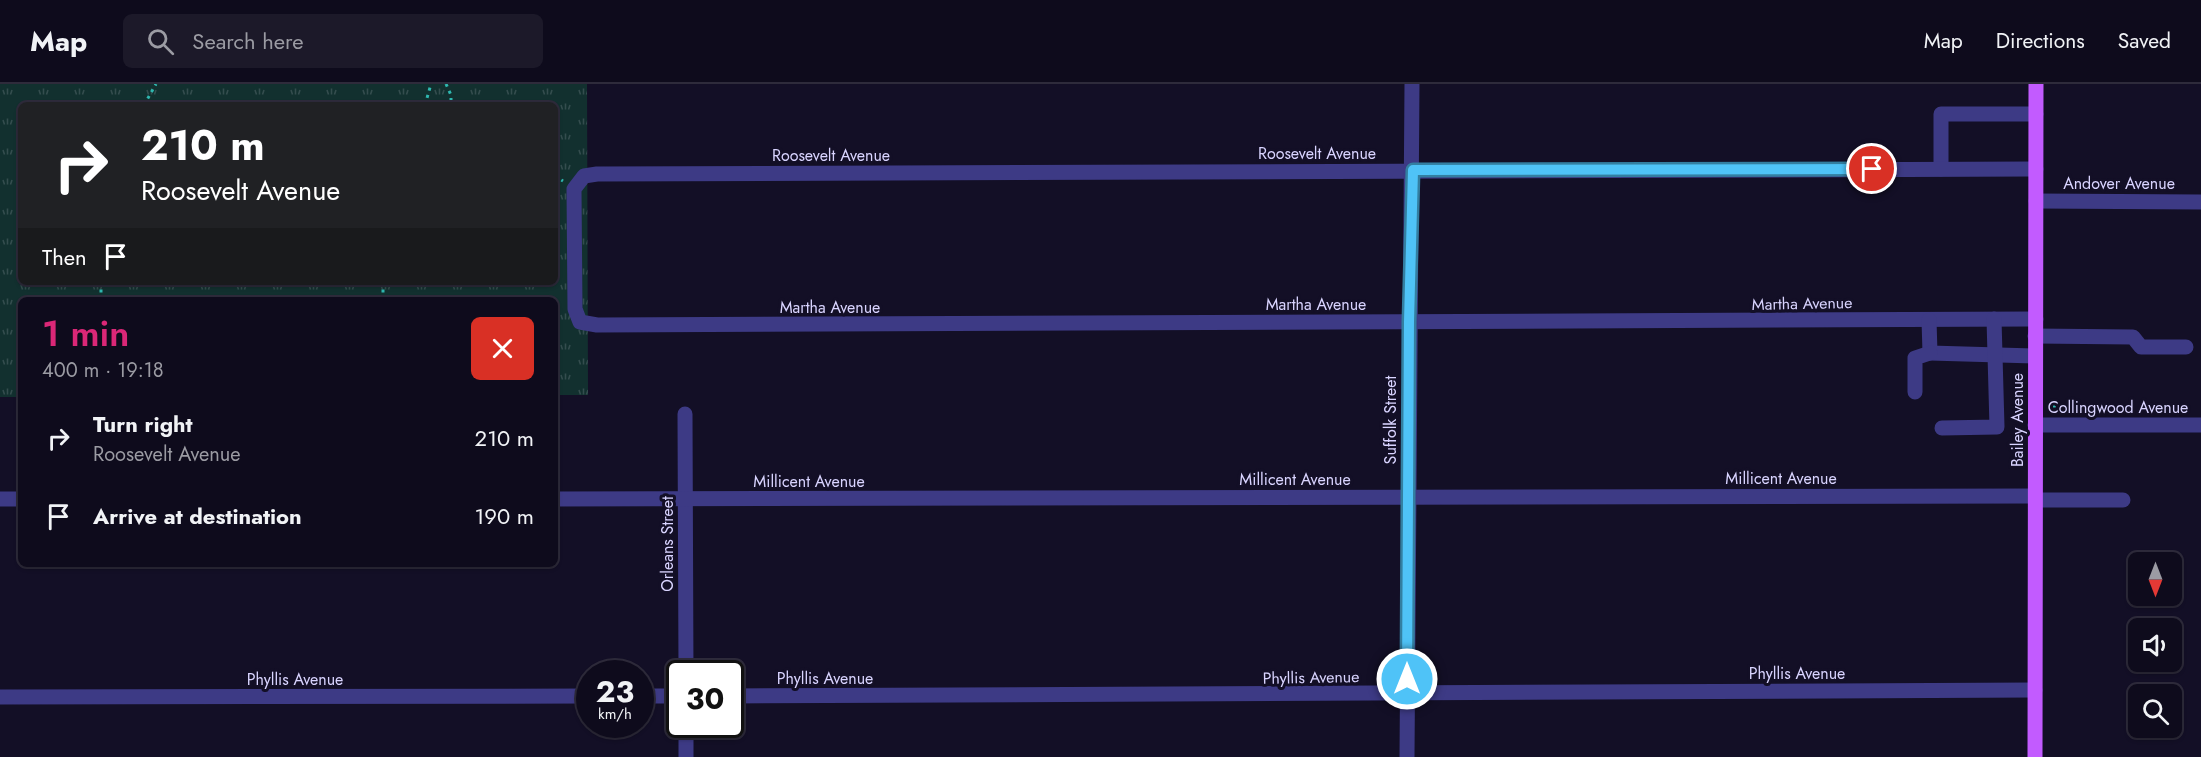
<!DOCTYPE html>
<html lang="en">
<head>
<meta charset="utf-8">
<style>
  :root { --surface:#0e0b1c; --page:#1c1929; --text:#f1f3f6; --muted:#9b9ba3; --line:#2e2b3b; --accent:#db2777 }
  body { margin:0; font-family:Jost,sans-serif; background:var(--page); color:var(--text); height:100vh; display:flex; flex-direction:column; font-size:22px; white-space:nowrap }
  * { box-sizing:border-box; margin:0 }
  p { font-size:20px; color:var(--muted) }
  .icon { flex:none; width:33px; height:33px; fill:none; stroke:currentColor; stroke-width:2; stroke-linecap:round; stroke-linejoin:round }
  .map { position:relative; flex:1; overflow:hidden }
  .drawer { position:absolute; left:18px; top:213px; width:540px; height:270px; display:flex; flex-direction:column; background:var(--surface); border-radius:9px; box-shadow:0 2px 4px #0004,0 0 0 2px var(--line) }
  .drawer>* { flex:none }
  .hud { position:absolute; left:18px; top:18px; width:540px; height:183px; border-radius:9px; box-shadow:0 2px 4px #0004,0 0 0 2px var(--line); background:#202124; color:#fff; overflow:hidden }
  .needle { width:39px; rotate:180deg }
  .buttons { position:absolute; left:2128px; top:468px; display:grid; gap:12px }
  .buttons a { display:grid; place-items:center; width:54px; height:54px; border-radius:9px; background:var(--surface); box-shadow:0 2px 4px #0004,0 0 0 2px var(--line); font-size:30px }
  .speed { position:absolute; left:576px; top:576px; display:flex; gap:12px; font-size:30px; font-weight:700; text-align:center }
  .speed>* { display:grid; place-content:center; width:78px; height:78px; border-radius:50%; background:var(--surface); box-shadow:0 2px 4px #0004,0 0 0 2px var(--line); line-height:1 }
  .speed small { font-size:15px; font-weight:400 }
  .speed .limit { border:3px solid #111; border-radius:9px; background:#fff; color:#111 }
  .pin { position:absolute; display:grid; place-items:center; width:51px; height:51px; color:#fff; margin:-26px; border:3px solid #fff; border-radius:50%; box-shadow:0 2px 6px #0007 }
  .me { position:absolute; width:66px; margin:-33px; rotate:0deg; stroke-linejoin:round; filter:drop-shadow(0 0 4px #0008) }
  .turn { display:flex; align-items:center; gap:21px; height:126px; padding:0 24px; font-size:27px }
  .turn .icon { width:78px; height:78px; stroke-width:2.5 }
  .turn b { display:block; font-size:42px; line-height:51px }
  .then { display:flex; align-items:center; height:57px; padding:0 24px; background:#0003; gap:12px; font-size:22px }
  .round { display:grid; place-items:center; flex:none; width:63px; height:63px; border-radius:9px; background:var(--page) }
  .head { display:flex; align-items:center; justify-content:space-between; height:102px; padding:0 24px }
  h1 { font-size:36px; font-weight:600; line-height:45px; color:var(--accent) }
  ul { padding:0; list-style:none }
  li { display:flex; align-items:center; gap:18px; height:78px; padding:0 24px }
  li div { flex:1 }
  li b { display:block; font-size:22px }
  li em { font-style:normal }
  header { display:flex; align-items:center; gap:36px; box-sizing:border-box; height:84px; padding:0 30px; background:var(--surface); border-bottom:2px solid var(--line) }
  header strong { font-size:28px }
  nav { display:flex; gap:33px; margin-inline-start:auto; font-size:21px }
  .search { width:420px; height:54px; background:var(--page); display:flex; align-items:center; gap:15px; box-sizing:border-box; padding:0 21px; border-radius:9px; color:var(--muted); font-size:22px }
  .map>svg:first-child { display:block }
</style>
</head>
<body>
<header>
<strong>Map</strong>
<div class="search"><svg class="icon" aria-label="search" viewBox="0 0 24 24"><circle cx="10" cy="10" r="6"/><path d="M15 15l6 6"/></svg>Search here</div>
<nav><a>Map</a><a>Directions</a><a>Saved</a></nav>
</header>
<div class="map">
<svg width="2201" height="673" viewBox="0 0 2201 673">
  <defs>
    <pattern id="park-tufts" width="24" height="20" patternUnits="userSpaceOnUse" patternTransform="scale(1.5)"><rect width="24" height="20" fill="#12302f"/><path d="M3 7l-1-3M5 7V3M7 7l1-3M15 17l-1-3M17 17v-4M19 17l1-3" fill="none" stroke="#344d4e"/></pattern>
  </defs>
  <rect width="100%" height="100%" fill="#130f26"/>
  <path fill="url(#park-tufts)" fill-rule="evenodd" d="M 0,0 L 587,0 L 588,311 L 555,311 L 555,216 L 21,216 L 21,313 L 0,313 ZM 21,21 L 555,21 L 555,198 L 21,198 Z"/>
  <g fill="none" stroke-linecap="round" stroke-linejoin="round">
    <g stroke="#2fb8b0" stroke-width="3" stroke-dasharray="3 4.5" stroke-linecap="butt">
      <polyline points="446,0 451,11 451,21"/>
      <polyline points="144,21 156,0"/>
      <polyline points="425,21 431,0"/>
      <polyline points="555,92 563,97"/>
      <polyline points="101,198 101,216"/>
      <polyline points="383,216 383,198"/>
      <polyline points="2053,322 2057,322"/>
    </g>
    <g stroke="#3d3a85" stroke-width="15">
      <polyline points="1941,85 1941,30 2036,30"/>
      <polyline points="2036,85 597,90 584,92 574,105 575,225 580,238 597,241 2036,235"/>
      <polyline points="2036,117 2201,118"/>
      <polyline points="1929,236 1930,269 2035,272"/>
      <polyline points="2035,252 2133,253 2141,263 2186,263"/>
      <polyline points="1915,308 1915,274 1930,269"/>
      <polyline points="685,330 686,590"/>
      <polyline points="2035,341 2201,341"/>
      <polyline points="1942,344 1997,343 1994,235"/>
      <polyline points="0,415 21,415"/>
      <polyline points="555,415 2035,412"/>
      <polyline points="2035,416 2123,416"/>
      <polyline points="640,612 680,612"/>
      <polyline points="730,612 2035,606"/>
      <polyline points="0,613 590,612"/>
      <polyline points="686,640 686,673"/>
      <polyline points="1407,673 1412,0"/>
    </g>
    <polyline stroke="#c25bff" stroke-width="15" points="2035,673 2036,0"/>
  </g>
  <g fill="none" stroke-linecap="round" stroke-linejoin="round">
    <defs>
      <polyline id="route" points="1407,595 1409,238 1413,86 1872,85"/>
    </defs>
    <use href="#route" stroke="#337fa1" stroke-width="15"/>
    <use href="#route" stroke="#4fc3f7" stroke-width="10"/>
  </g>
  <g text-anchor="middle" stroke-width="6" stroke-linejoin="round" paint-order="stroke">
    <g font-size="16" fill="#d9d4ff" stroke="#130f26">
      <text x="1317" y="75">Roosevelt Avenue</text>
      <text x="831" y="77">Roosevelt Avenue</text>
      <text x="2119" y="105">Andover Avenue</text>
      <text transform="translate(1802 219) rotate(-1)" y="6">Martha Avenue</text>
      <text x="1316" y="226">Martha Avenue</text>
      <text x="830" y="229">Martha Avenue</text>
      <text x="2118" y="329">Collingwood Avenue</text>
      <text transform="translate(1390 336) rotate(-90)" y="6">Suffolk Street</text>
      <text transform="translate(2017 336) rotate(-90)" y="6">Bailey Avenue</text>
      <text x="1781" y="400">Millicent Avenue</text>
      <text x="1295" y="401">Millicent Avenue</text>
      <text x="809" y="403">Millicent Avenue</text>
      <text transform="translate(667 460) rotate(-90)" y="6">Orleans Street</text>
      <text x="1797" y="595">Phyllis Avenue</text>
      <text transform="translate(1311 593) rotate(-1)" y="6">Phyllis Avenue</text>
      <text x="825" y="600">Phyllis Avenue</text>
      <text x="295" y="601">Phyllis Avenue</text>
    </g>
  </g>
</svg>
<div class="buttons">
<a><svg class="needle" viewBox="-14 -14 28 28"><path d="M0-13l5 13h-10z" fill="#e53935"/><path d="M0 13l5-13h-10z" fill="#9b9ba3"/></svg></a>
<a><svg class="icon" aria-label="sound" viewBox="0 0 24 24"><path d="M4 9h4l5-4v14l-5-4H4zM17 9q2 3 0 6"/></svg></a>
<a><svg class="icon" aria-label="search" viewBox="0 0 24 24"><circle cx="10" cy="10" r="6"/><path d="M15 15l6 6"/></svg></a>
</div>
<div class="speed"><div>23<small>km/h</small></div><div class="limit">30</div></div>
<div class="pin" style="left:1872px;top:85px;background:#d93025"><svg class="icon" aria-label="arrive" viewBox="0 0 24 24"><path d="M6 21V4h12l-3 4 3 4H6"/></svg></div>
<svg class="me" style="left:1407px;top:595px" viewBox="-20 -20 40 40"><circle r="17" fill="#4fc3f7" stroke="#fff" stroke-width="3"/><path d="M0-11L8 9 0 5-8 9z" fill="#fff"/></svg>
<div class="hud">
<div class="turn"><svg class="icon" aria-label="right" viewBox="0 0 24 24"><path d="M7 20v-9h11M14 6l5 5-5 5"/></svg><div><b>210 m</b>Roosevelt Avenue</div></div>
<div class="then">Then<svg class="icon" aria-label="arrive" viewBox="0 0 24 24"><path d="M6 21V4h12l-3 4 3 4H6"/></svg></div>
</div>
<section class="drawer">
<div class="head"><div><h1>1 min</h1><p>400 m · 19:18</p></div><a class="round" style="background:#d93025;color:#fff"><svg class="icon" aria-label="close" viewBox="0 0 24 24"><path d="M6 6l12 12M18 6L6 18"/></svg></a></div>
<ul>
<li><svg class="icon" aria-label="right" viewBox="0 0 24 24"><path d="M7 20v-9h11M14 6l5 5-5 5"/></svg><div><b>Turn right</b><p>Roosevelt Avenue</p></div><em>210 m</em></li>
<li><svg class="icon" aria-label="arrive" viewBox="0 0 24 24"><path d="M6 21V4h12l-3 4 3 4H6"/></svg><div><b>Arrive at destination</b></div><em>190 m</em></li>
</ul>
</section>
</div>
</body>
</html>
